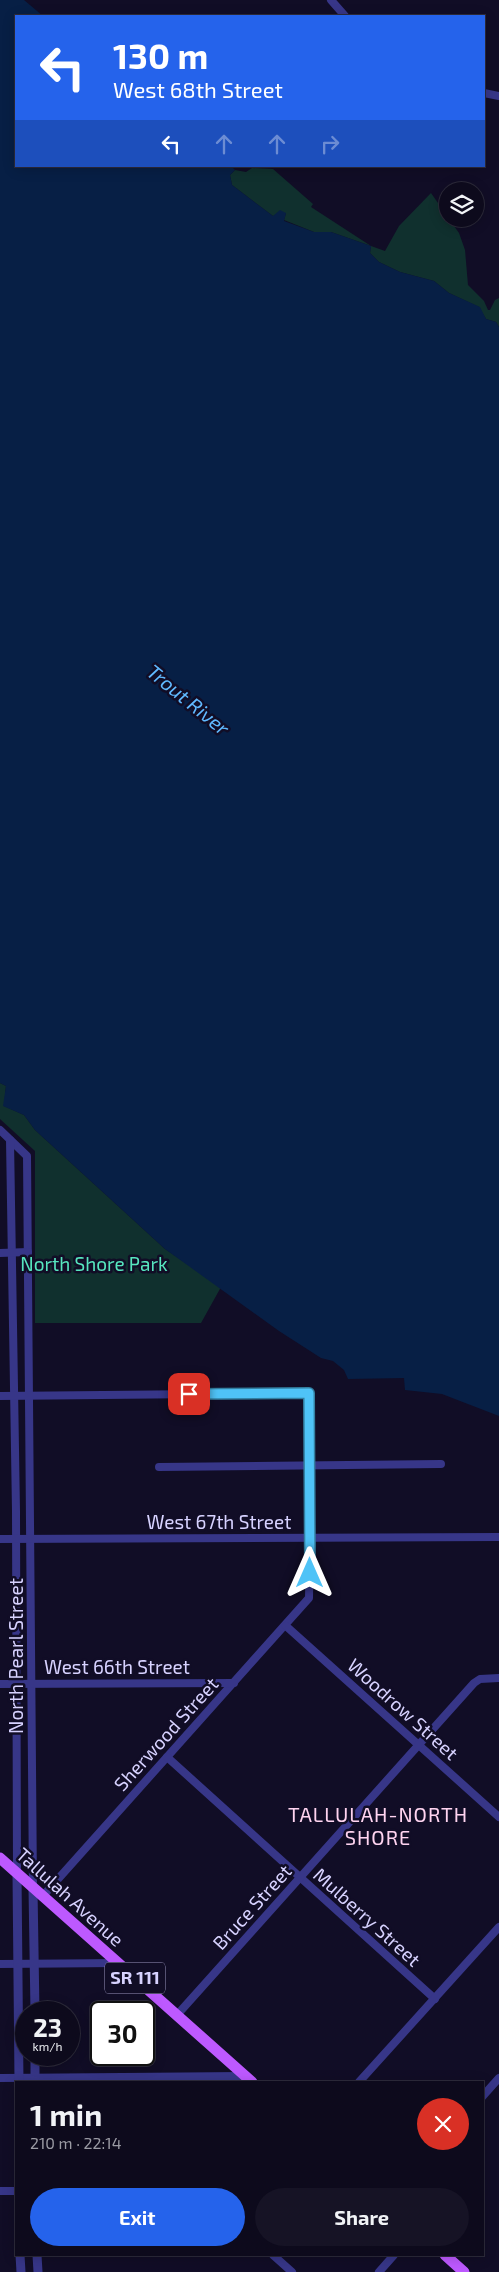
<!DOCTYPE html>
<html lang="en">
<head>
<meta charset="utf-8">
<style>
  :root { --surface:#0d0a1c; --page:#161325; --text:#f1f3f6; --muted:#9a9aa3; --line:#2d2b3b; --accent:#2563eb }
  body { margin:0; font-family:"Exo 2",sans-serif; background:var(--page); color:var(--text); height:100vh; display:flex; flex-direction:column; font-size:19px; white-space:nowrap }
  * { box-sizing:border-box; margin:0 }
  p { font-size:16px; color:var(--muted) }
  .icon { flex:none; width:28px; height:28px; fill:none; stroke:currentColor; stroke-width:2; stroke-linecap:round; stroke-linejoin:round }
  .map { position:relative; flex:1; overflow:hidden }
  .drawer { position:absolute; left:15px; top:2081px; width:469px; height:175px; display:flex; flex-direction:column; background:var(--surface); border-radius:0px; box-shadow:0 2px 12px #0003,0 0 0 1px var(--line) }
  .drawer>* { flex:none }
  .hud { position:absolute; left:15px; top:15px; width:470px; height:152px; border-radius:0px; box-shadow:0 2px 12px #0003,0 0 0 1px var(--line); background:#2563eb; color:#fff; overflow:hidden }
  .tools { position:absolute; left:439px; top:182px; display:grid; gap:10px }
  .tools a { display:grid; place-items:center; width:45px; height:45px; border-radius:50%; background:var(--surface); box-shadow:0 2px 12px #0003,0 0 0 1px var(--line); font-size:25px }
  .speed { position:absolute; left:15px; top:2001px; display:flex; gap:10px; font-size:25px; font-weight:700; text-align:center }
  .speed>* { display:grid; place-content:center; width:65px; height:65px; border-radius:50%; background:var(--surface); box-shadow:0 2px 12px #0003,0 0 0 1px var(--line); line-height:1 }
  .speed small { font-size:12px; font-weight:400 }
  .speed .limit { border:2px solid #111; border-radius:8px; background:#fff; color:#111 }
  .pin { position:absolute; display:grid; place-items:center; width:42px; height:42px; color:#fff; margin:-21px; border-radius:10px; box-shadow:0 2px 8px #0006 }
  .me { position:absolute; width:55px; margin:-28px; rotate:0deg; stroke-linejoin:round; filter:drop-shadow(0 0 4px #0008) }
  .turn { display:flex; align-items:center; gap:18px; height:105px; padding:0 15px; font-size:22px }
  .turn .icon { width:65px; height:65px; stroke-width:2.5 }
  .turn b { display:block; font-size:35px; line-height:42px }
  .lanes { display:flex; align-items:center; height:48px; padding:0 15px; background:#0003; justify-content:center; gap:25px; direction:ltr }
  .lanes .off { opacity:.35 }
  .round { display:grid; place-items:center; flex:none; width:52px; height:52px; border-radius:26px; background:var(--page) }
  .headline { display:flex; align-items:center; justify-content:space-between; height:85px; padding:0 15px }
  h1 { font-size:30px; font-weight:700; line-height:38px }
  .action { display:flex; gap:10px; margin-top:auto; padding:10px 15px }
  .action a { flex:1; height:58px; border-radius:30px; background:var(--accent); color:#fff; font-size:20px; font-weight:700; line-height:58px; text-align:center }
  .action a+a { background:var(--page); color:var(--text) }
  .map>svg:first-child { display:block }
</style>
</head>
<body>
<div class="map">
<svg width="499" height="2272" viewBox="0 0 499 2272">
  <rect width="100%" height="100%" fill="#110d26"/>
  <g fill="#10302e">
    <polygon points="252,168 273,169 313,204 311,207 371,246 385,251 399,226 431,193 459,233 465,250 468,285 484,301 488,310 490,310 495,300 499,298 499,327 496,322 486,319 479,307 449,293 434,281 400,272 379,262 370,253 371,246 331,232 314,232 284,220 286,213 273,216 232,185 230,175 235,170 246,172"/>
    <polygon points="0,1083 6,1086 4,1106 24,1115 35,1130 165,1249 221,1287 201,1323 35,1323 35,1151 0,1119"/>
  </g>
  <polygon fill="#071f45" points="0,0 24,0 43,16 16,16 16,166 231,166 235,170 230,175 232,185 273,216 280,210 286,213 284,221 314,232 331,232 371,246 370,253 379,262 400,272 434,281 449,293 480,307 486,319 496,322 499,327 499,1416 442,1394 405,1390 404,1378 348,1379 344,1370 333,1361 321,1358 279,1331 165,1249 35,1130 24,1115 3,1106 6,1086 0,1083"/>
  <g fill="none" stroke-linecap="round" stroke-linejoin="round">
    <g stroke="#373688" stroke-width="8">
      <polyline points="331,0 345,16"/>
      <polyline points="484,93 499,96"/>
      <polyline points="0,1130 27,1156 33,1889"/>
      <polyline points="10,1140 16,1511 17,1874"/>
      <polyline points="0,1253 28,1252"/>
      <polyline points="0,1396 309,1393 310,1538 309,1598 42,1897"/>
      <polyline points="159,1467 441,1464"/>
      <polyline points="0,1539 499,1537"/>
      <polyline points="286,1626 499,1817"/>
      <polyline points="0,1684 234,1683"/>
      <polyline points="167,1757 435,1999"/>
      <polyline points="0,1964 118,1963"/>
      <polyline points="177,2015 474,1683 480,1679 499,1678"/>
      <polyline points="0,2078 244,2076"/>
      <polyline points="359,2082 499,1927"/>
      <polyline points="482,2097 499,2078"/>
      <polyline points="0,2191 16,2191"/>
      <polyline points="273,2255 292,2272"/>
      <polyline points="379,2272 394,2255"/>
    </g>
    <g stroke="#373688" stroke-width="9">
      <polyline points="17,1874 19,2082"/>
      <polyline points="33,1889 35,2012"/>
      <polyline points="35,2055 35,2082"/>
      <polyline points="20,2255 21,2272"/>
      <polyline points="37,2255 38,2272"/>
    </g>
    <g stroke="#bd59ff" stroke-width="11">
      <polyline points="0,1858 252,2082"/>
      <polyline points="445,2255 464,2272"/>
    </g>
  </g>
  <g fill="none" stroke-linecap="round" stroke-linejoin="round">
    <defs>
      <polyline id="route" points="189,1394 309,1393 310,1573"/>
    </defs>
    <use href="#route" stroke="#337fa1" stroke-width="12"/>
    <use href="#route" stroke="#4fc3f7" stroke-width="9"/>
  </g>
  <g text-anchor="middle" stroke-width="5" stroke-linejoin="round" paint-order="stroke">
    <rect fill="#110d26" stroke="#9c97be" stroke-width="1" x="105" y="1962.5" width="60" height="31" rx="4"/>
    <g font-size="18" font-weight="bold" fill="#d7d2ff">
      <text x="135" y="1984">SR 111</text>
    </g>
    <g font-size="19" fill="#57e6bf" stroke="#110d26">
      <text x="94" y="1271">North Shore Park</text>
    </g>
    <g font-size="19" fill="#d7d2ff" stroke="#110d26">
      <text x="219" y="1529">West 67th Street</text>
      <text transform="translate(16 1656) rotate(-90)" y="7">North Pearl Street</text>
      <text x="117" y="1674">West 66th Street</text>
      <text transform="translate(403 1709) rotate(42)" y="7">Woodrow Street</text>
      <text transform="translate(166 1734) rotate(-48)" y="7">Sherwood Street</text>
      <text transform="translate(70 1897) rotate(42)" y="7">Tallulah Avenue</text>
      <text transform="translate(252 1907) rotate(-48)" y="7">Bruce Street</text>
      <text transform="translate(367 1917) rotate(42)" y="7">Mulberry Street</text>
    </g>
    <g font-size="20" font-style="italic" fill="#60b9ff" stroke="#110d26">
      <text transform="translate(188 700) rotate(39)" y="7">Trout River</text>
    </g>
    <g font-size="20" letter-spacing="1" fill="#ffd4f0" stroke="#110d26">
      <text x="378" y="1822">TALLULAH-NORTH<tspan x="378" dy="23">SHORE</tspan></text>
    </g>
  </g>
</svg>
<div class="tools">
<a><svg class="icon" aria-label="layers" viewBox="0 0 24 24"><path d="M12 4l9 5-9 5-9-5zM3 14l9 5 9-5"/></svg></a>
</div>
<div class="speed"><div>23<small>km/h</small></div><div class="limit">30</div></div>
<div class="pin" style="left:189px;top:1394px;background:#d93025"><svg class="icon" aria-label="arrive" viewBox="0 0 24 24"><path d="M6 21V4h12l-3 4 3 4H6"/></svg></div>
<svg class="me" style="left:310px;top:1573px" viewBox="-20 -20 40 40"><path d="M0-17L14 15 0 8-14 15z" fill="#4fc3f7" stroke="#fff" stroke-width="4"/></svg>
<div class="hud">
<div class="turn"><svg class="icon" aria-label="left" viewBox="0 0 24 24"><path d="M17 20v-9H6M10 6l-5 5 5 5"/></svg><div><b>130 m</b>West 68th Street</div></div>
<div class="lanes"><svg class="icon" aria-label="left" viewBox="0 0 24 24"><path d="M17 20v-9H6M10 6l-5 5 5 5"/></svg><svg class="icon off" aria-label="ahead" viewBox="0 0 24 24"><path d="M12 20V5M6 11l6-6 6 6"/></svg><svg class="icon off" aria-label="ahead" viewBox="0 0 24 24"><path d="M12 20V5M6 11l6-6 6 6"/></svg><svg class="icon off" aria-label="right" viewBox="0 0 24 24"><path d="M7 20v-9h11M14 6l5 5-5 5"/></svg></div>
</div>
<section class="drawer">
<div class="headline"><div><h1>1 min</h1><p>210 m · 22:14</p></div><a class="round" style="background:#d93025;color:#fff"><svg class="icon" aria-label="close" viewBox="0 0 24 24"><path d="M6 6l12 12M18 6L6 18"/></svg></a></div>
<div class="action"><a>Exit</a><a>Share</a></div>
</section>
</div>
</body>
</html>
